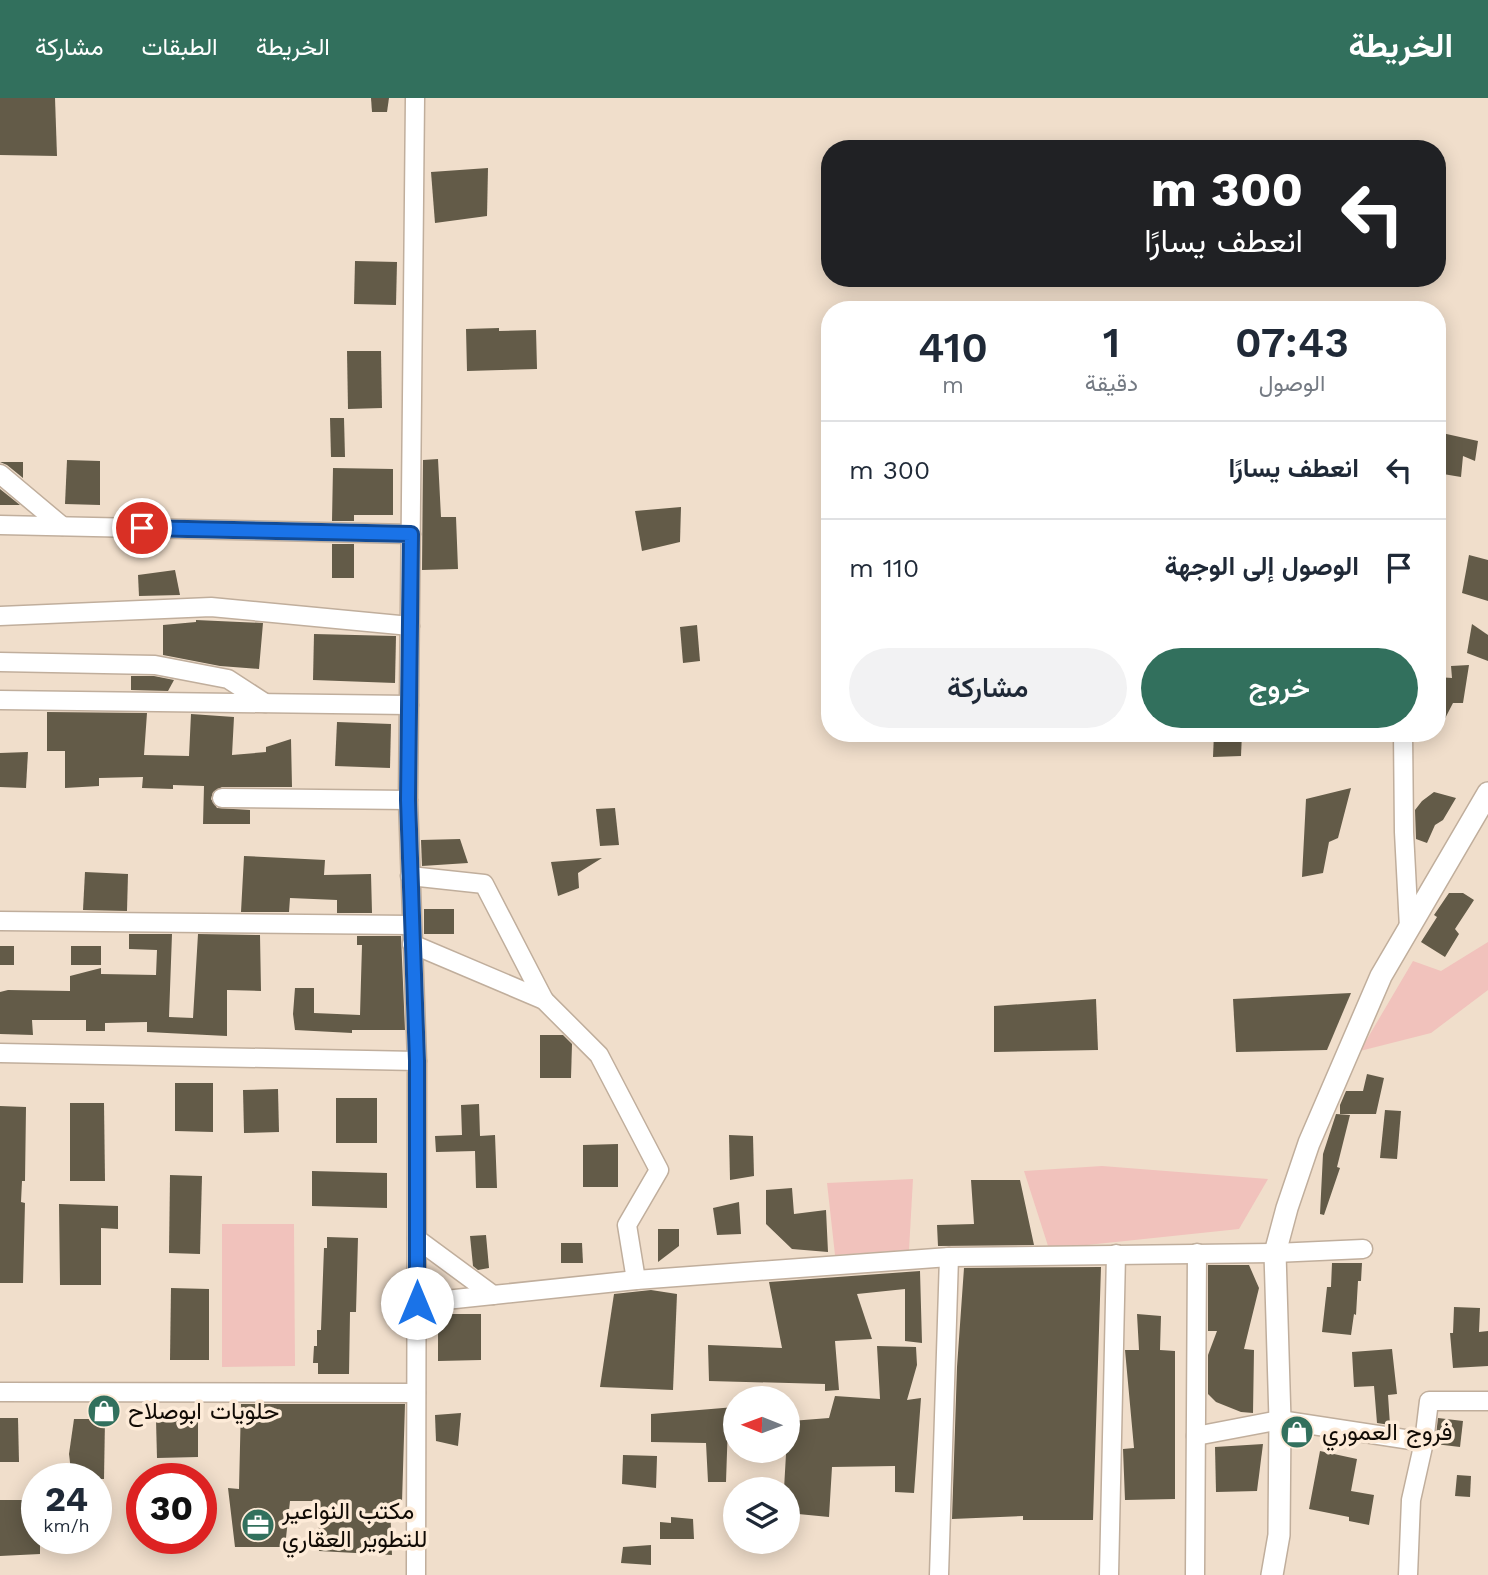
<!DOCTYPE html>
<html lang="ar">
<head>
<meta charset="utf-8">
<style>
  :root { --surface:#fff; --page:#f2f2f3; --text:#1f2937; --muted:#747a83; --line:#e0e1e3; --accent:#32705d }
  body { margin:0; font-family:"Work Sans",Vazirmatn,sans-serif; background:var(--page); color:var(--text); direction:rtl; height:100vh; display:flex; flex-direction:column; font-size:26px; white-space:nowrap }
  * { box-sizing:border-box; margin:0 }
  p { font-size:23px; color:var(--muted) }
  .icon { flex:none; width:38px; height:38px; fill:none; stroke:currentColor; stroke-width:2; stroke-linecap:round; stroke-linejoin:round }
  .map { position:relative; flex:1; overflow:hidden; direction:ltr }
  .details { position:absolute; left:821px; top:203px; width:625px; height:441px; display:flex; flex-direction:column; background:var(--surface); border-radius:28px; box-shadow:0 4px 18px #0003; direction:rtl }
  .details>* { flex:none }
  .top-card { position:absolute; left:821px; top:42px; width:625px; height:147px; border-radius:28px; box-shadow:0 4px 18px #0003; direction:rtl; background:#202124; color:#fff; overflow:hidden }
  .needle { width:46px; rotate:271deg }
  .controls { position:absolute; left:723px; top:1288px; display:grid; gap:14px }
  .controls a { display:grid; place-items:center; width:77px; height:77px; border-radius:50%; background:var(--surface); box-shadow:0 4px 18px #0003; font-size:35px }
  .speed { position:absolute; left:21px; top:1365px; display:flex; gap:14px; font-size:35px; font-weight:700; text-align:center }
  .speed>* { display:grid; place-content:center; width:91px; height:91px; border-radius:50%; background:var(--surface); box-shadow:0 4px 18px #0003; line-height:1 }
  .speed small { font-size:18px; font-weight:400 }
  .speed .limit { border:10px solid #d22; background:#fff; color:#111 }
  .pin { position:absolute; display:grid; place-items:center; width:60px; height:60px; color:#fff; margin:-30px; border:4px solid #fff; border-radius:50%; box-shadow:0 2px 7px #0007 }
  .me { position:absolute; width:77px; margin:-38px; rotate:0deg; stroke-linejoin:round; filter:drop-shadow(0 0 5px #0008) }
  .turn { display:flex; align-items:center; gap:24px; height:147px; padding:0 28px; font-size:32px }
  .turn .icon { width:91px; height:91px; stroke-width:2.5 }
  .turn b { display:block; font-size:49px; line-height:60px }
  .eta { display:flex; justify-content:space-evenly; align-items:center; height:119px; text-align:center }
  .eta b { font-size:42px; font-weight:600; line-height:49px }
  .cta { display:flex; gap:14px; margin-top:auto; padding:14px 28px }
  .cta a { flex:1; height:80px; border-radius:42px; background:var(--accent); color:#fff; font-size:28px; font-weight:600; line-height:80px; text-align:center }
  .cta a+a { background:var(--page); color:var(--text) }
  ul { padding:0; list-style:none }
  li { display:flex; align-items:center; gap:21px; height:98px; padding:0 28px; border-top:2px solid var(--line) }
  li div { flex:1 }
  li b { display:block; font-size:26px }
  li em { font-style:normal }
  header { display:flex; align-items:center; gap:42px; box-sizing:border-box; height:98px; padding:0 35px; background:var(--accent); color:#fff }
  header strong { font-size:33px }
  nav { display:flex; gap:38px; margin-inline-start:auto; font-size:24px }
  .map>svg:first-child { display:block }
</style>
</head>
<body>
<header>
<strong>الخريطة</strong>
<nav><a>الخريطة</a><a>الطبقات</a><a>مشاركة</a></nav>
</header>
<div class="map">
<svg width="1488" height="1477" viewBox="0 0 1488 1477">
  <rect width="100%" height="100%" fill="#f0decb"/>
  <g fill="#f1c2bc">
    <polygon points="1488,844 1488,892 1431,935 1360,953 1413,863 1441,873"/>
    <polygon points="1102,1068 1268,1081 1239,1131 1049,1151 1024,1073"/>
    <polygon points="913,1081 909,1152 835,1157 827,1085"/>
    <polygon points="222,1126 294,1126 295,1268 222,1269"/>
  </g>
  <g fill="#635b48">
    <polygon points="0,0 55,0 57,58 0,57"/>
    <polygon points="371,0 389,0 387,14 372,14"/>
    <polygon points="488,70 487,118 435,125 431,74"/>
    <polygon points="355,163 397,164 396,207 354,206"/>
    <polygon points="499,230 499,233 536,232 537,271 467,273 466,231"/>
    <polygon points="347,253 381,253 382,310 348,311"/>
    <polygon points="330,320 344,320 345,359 331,359"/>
    <polygon points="1442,335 1478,343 1475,363 1463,358 1461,379 1437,375 1437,355"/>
    <polygon points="438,361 441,419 456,419 458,471 422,472 423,362"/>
    <polygon points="67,362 100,363 100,407 65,406"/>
    <polygon points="0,364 23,364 23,380 7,367"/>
    <polygon points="333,370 393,371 393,417 354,417 354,423 332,423"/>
    <polygon points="0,391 20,407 0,407"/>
    <polygon points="681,409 680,444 642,453 635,413"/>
    <rect x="332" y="446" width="22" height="34"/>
    <polygon points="1469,457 1488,462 1488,503 1462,495"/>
    <polygon points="175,472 180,497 139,498 138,477"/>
    <polygon points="196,522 263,525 259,571 220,568 163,557 163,527 196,524"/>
    <polygon points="1472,526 1488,537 1488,563 1467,555"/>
    <polygon points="697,527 700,563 683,565 680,529"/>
    <polygon points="314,536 396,538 395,585 313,582"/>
    <polygon points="1469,567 1463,605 1453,605 1437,636 1437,579 1452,580 1451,568"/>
    <polygon points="131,578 154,578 174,582 168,593 131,592"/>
    <polygon points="47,614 147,615 144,657 189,658 191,616 234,619 232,657 266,654 266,649 291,641 292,689 222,689 213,694 211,701 217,710 250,712 250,726 203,726 204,688 173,687 173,691 142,690 143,679 99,680 99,688 65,690 65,653 47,653"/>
    <polygon points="337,624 391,626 390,670 335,668"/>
    <polygon points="1214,635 1242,635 1241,658 1213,659"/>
    <polygon points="28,654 26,690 0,689 0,655"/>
    <polygon points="1351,690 1338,740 1329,744 1323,775 1302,779 1306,701"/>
    <polygon points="1434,694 1456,700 1443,722 1435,727 1427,745 1416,741 1415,712 1422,703"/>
    <polygon points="615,710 619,747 600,748 596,711"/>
    <polygon points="460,741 468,765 422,768 421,742"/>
    <polygon points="244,758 325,762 324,777 371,776 372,815 337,815 337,802 290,800 289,814 241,814"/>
    <polygon points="602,760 578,775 579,790 558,798 551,764"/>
    <polygon points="85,774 128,776 127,813 83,812"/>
    <polygon points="1449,795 1463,795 1474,802 1455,831 1459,836 1445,859 1421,844 1437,819 1434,817"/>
    <rect x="424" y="811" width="30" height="25"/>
    <polygon points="129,836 172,836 169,919 193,920 198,836 260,837 261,893 227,892 227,938 147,934 147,924 105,925 105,933 86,933 86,922 32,922 33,937 0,936 0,894 8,892 70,893 70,878 101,870 101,876 156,877 157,852 129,851"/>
    <polygon points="357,838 401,838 405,932 352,932 352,935 295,932 293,916 295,890 314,890 314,915 360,917 362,847 357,847"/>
    <rect x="0" y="848" width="14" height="19"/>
    <rect x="71" y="848" width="30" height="19"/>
    <polygon points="1351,895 1327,952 1236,954 1233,901"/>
    <polygon points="1096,901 1098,952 994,954 994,908"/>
    <polygon points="540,937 563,937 572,946 571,980 540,980"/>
    <polygon points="1367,976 1384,980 1376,1016 1340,1016 1340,1007 1346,993 1363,993"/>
    <polygon points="175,985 213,985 213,1034 175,1033"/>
    <polygon points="278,991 279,1034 244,1035 243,992"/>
    <rect x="336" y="1000" width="41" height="45"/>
    <polygon points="70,1005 104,1005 105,1083 70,1083"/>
    <polygon points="479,1006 480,1038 495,1037 497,1090 476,1090 475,1053 436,1054 435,1038 462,1037 461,1007"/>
    <polygon points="0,1008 26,1009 25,1083 22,1083 21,1104 25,1105 23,1185 0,1185"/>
    <polygon points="1385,1012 1401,1013 1397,1061 1380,1060"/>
    <polygon points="1336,1016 1350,1017 1337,1069 1340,1070 1324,1117 1320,1116 1323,1056"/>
    <polygon points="729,1037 753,1038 754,1078 730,1082"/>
    <polygon points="618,1046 618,1089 583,1089 583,1047"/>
    <polygon points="312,1073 387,1075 387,1110 312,1108"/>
    <polygon points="170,1077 202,1078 200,1156 169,1155"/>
    <polygon points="971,1082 1020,1082 1034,1147 938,1148 937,1127 974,1126"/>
    <polygon points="792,1090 794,1116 826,1112 828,1154 792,1151 766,1126 766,1092"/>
    <polygon points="739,1104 741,1136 717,1137 713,1110"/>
    <polygon points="59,1106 118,1108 118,1131 101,1130 101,1187 60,1187"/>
    <polygon points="658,1131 679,1131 679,1148 658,1164"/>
    <polygon points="486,1137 489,1170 478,1172 473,1168 470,1138"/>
    <polygon points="327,1139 358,1140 356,1214 350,1214 349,1276 318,1276 318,1265 313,1265 314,1248 317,1248 317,1232 321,1232 324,1150 327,1150"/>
    <polygon points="561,1145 582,1145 583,1165 561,1165"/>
    <polygon points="1332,1165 1362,1165 1361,1183 1358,1183 1356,1217 1354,1216 1351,1237 1322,1234 1327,1189 1331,1189"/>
    <polygon points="1208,1167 1249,1167 1259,1190 1244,1251 1254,1252 1253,1315 1241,1314 1216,1304 1208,1296 1208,1257 1217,1233 1208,1233"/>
    <polygon points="1101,1169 1093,1422 1023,1422 1023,1418 952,1421 957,1269 964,1170"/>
    <polygon points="920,1173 922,1245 905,1243 905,1191 857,1196 872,1241 835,1243 839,1292 825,1293 825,1286 709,1283 708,1247 782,1250 769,1184"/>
    <polygon points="171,1190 209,1191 209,1262 170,1262"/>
    <polygon points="651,1192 677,1196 673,1292 600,1289 614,1196"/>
    <polygon points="1454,1209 1480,1210 1479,1234 1488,1233 1488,1268 1453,1270 1450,1235 1453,1235"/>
    <polygon points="438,1216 481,1216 481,1262 438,1263"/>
    <polygon points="1137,1216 1161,1218 1160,1252 1175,1253 1175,1401 1125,1402 1123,1351 1134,1350 1125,1252 1139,1252"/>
    <polygon points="877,1248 916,1249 917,1267 907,1302 921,1300 914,1395 895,1394 895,1368 832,1369 829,1419 788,1415 788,1391 784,1391 786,1356 791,1323 829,1320 835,1298 880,1301"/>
    <polygon points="1392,1251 1397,1296 1388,1297 1390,1327 1377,1325 1374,1288 1354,1289 1352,1254"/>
    <polygon points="241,1306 405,1306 402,1404 390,1404 392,1457 319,1453 318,1403 290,1403 285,1449 235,1449 228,1390 239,1391"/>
    <polygon points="735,1309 735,1326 728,1325 726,1384 708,1384 706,1345 651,1344 651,1316"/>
    <polygon points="461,1315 458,1348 436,1343 435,1317"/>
    <polygon points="0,1320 18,1320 19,1364 0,1364"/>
    <polygon points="1438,1320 1463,1323 1460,1349 1435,1346"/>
    <polygon points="74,1321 105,1321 104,1381 72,1381 69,1356"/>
    <polygon points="156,1322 198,1322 198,1359 157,1360"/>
    <polygon points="1263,1346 1257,1393 1216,1394 1215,1349"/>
    <polygon points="1320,1353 1357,1361 1351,1393 1374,1397 1369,1427 1349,1423 1349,1419 1309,1411"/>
    <polygon points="623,1357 657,1358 656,1390 622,1386"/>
    <polygon points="1457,1377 1471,1378 1470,1399 1455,1398"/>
    <polygon points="0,1402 37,1402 37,1440 40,1440 40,1456 0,1458"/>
    <polygon points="671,1419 693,1421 694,1441 660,1441 660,1424 671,1425"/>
    <polygon points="651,1447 651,1467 621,1465 623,1449"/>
  </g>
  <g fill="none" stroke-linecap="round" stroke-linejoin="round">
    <defs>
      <g id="minor">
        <polyline points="415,0 408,702 417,963"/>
        <polyline points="0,376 62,428"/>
        <polyline points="0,427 411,436"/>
        <polyline points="0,518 211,509 410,528"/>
        <polyline points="0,564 155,567 228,581 265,605"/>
        <polyline points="0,602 409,607"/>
        <polyline points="1403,635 1404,734 1409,830"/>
        <polyline points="222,700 408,702"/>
        <polyline points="410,778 484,786 544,902"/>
        <polyline points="0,823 411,827"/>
        <polyline points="412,846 544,902 599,957 659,1072 627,1127 636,1182"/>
        <polyline points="0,955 417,963 416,1477"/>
        <polyline points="417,1141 493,1197 636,1182 949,1159 1275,1155 1363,1151"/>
        <polyline points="417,1205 493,1197"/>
        <polyline points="0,1294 416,1295"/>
        <polyline points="1196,1338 1280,1322 1424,1344 1429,1303 1488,1303"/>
        <polyline points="939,1477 949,1159"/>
        <polyline points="1109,1477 1116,1156"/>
        <polyline points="1195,1477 1197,1155"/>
        <polyline points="1408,1477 1411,1402 1424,1344"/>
      </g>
      <polyline id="tertiary" points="1272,1477 1279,1437 1280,1322 1275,1155 1287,1110 1309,1045 1381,878 1488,695"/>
    </defs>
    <use href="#minor" stroke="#c0ae9c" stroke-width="21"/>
    <use href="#tertiary" stroke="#c0ae9c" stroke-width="24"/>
    <use href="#minor" stroke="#fff" stroke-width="18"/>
    <use href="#tertiary" stroke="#fff" stroke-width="21"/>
  </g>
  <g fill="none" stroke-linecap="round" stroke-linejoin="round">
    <defs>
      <polyline id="route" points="142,430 411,436 408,702 417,963 417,1205"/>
    </defs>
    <use href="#route" stroke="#114b97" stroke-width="18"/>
    <use href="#route" stroke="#1a73e8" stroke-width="12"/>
  </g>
  <defs>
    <symbol id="shop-disc" viewBox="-11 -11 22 22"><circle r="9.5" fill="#32705d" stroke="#fdebd8"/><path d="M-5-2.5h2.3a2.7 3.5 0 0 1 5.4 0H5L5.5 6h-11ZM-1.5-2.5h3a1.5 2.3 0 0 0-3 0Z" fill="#fff"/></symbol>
    <symbol id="office-disc" viewBox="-11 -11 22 22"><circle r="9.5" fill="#32705d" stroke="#fdebd8"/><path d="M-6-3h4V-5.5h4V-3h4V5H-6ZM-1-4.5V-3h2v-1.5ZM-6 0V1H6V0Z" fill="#fff"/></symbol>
  </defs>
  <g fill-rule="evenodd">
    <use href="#shop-disc" x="85" y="1294" width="38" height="38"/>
    <use href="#shop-disc" x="1278" y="1315" width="38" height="38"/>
    <use href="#office-disc" x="239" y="1408" width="38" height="38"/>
  </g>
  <g text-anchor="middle" stroke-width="7" stroke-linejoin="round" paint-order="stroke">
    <g font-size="24" fill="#110b05" stroke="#fdebd8" text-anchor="start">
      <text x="128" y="1321">حلويات ابوصلاح</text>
      <text x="1322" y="1342">فروج العموري</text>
      <text x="282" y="1421">مكتب النواعير<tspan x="282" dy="28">للتطوير العقاري</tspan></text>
    </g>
  </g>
</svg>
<div class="controls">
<a><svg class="needle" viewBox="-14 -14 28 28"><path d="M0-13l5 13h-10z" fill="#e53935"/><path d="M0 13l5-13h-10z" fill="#747a83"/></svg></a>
<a><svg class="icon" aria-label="layers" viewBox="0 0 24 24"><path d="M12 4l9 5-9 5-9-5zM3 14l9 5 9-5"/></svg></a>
</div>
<div class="speed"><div>24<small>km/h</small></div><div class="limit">30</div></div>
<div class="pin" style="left:142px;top:430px;background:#d93025"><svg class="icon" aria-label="arrive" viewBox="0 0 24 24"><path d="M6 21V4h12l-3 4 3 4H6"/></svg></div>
<svg class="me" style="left:417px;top:1205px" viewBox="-20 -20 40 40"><circle r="19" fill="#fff"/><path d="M0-13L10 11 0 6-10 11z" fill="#1a73e8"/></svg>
<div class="top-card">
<div class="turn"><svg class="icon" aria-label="left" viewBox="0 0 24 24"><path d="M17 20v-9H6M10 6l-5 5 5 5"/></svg><div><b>300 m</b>انعطف يسارًا</div></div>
</div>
<section class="details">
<div class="eta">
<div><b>07:43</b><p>الوصول</p></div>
<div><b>1</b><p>دقيقة</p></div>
<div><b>410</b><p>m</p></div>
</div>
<ul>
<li><svg class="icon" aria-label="left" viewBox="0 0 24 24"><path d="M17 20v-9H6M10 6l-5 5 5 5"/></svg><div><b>انعطف يسارًا</b></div><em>300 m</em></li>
<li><svg class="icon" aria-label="arrive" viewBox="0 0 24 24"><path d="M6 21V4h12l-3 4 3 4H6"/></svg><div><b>الوصول إلى الوجهة</b></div><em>110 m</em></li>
</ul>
<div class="cta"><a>خروج</a><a>مشاركة</a></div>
</section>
</div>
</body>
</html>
